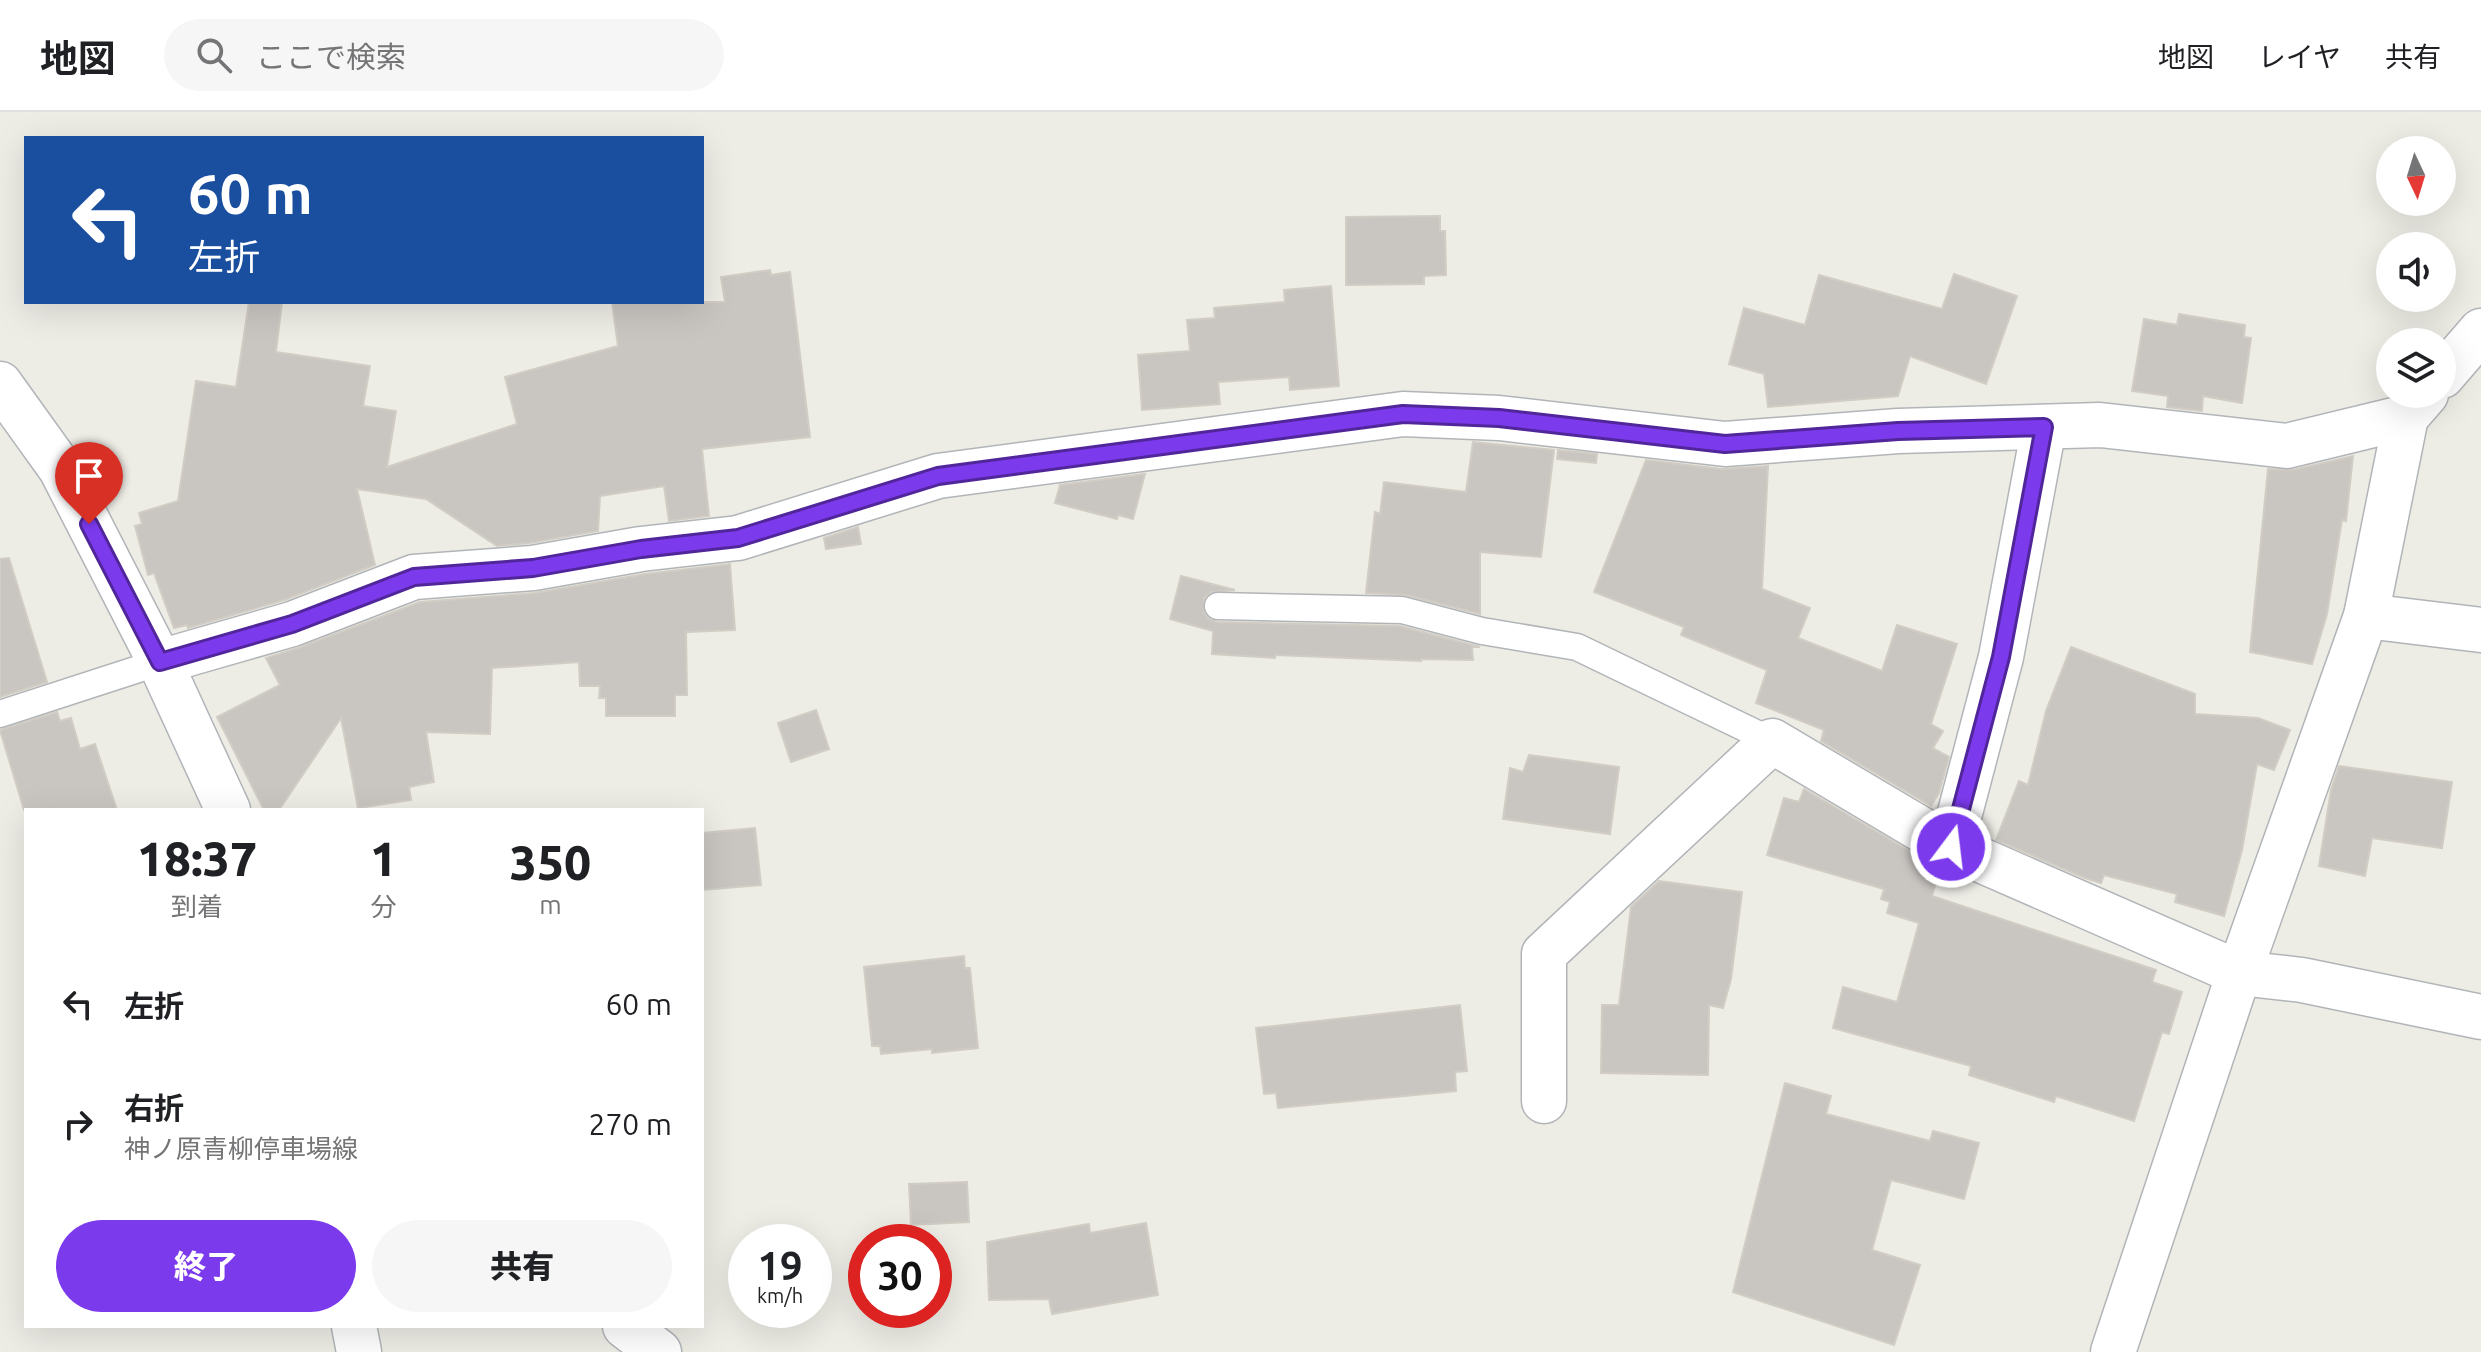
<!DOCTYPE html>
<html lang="ja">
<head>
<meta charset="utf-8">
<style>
  :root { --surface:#fff; --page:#f6f6f6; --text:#202124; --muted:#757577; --line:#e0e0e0; --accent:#7c3aed }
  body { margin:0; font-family:Ubuntu,"Noto Sans JP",sans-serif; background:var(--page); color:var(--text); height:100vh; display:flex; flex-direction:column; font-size:30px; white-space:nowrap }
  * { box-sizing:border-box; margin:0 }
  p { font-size:26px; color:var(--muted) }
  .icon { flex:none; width:44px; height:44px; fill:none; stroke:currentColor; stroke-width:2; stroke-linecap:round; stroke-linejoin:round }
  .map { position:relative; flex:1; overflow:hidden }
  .sheet { position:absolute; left:24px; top:696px; width:680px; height:520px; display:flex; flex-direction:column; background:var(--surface); border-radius:0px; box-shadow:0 8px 32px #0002 }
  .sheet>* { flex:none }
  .hud { position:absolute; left:24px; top:24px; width:680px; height:168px; border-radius:0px; box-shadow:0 8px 32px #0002; background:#1a4fa0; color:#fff; overflow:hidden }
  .needle { width:52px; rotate:176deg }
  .fabs { position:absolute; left:2376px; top:24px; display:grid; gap:16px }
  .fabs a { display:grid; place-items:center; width:80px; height:80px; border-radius:50%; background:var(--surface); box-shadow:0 8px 32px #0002; font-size:40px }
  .speed { position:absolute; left:728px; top:1112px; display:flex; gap:16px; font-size:40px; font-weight:700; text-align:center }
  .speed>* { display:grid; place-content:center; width:104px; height:104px; border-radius:50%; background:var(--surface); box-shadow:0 8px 32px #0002; line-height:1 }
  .speed small { font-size:20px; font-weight:400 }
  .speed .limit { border:12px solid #d22; background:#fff; color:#111 }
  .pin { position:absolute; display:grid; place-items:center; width:68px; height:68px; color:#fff; margin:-82px -34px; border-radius:50% 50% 50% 0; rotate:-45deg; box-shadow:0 0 8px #0007 }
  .pin .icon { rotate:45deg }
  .me { position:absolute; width:88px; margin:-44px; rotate:15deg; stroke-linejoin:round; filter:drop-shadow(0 0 6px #0008) }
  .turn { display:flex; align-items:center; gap:28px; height:168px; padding:0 32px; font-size:36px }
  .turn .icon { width:104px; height:104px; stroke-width:2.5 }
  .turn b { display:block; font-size:56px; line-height:68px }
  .eta { display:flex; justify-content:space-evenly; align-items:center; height:136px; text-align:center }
  .eta b { font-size:48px; font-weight:800; line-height:56px }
  .action { display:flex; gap:16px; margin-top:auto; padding:16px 32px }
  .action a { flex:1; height:92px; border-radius:48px; background:var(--accent); color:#fff; font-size:32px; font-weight:800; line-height:92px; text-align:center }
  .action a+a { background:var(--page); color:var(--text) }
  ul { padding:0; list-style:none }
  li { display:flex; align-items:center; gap:24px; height:120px; padding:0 32px }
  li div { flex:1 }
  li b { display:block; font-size:30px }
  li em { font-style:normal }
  header { display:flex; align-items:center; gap:48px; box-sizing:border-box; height:112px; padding:0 40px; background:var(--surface); border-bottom:2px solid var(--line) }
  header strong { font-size:38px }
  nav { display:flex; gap:44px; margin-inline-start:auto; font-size:28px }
  .search { width:560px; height:72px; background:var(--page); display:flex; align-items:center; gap:20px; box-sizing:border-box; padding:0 28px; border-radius:44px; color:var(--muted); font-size:30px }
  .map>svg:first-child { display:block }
</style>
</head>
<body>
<header>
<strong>地図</strong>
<div class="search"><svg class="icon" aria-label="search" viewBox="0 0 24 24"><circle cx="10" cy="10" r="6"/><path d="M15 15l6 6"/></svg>ここで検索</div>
<nav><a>地図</a><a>レイヤ</a><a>共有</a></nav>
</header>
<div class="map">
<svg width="2481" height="1240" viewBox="0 0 2481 1240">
  <rect width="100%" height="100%" fill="#edece5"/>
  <g fill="#c9c6c2" stroke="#d1cdc4" stroke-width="2">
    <polygon points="1440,104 1440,119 1445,119 1446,163 1424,164 1424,172 1346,173 1346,105"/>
    <polygon points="770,158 771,163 790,160 810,325 702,337 709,404 669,409 664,374 600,384 598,419 530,431 497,434 426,387 357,377 375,453 284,488 188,516 187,513 174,516 154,461 148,463 135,414 142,412 139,401 178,389 196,269 236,275 249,190 282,190 276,240 370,254 363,294 396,299 387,355 517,312 505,265 618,234 612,190 725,190 721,165"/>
    <polygon points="1954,162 2017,184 1986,272 1910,244 1898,284 1768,295 1764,262 1729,252 1744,196 1805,213 1819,163 1942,197"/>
    <polygon points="1331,174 1339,274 1290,278 1289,265 1218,270 1220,292 1142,298 1138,243 1190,239 1187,208 1215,206 1214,196 1285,190 1284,178"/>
    <polygon points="2179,202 2245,213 2244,225 2251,226 2242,291 2203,284 2202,299 2167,295 2168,284 2132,279 2144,207 2177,213"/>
    <polygon points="1473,330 1554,338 1541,445 1480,440 1480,502 1406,483 1366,481 1375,400 1380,402 1384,370 1466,380"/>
    <polygon points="1558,338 1597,342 1596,351 1557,347"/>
    <polygon points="2353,344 2346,409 2342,408 2327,502 2312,552 2250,540 2268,357 2293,358"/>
    <polygon points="1646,348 1722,357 1768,354 1762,477 1810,496 1798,526 1882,559 1897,513 1957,532 1931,612 1943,619 1933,636 1949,645 1939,681 1931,694 1821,629 1824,618 1756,591 1767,558 1681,523 1684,515 1594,480"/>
    <polygon points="1145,362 1133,407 1118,403 1117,407 1055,391 1060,373"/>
    <polygon points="858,415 861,432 826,437 824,426"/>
    <polygon points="9,446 47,570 0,585 0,447"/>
    <polygon points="730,452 735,518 686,520 687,583 675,583 675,604 606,604 606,586 599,586 600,574 580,574 579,550 492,556 490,622 426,620 434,670 409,675 411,688 358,696 341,606 279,698 264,698 217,605 280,573 266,546 301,535 420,490 535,481 645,462"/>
    <polygon points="1181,464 1235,478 1211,480 1204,486 1204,501 1209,507 1217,510 1400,514 1480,535 1472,535 1473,548 1421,547 1421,549 1275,543 1275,546 1212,542 1213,519 1170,507"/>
    <polygon points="2071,535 2195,582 2195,602 2258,606 2290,618 2274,658 2257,652 2242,738 2224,804 2175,790 2177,782 2104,763 2101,771 2085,766 1996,728 2019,669 2028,673 2046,599"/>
    <polygon points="816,598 829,637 791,650 778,611"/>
    <polygon points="57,600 60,609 71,606 80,637 95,632 117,698 24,698 0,618"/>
    <polygon points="1529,643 1619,655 1610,722 1503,707 1510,656 1523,660"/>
    <polygon points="2339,654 2452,670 2442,736 2372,726 2365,764 2319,754 2331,678"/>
    <polygon points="1804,677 1940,757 1932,784 2156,858 2152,870 2182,880 2169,922 2162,920 2134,1009 2056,984 2054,990 1969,963 1971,954 1833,916 1843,875 1897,890 1919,811 1887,801 1890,790 1881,787 1884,777 1767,743 1784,686 1799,690"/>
    <polygon points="755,716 761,773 702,778 702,721"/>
    <polygon points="1659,769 1742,780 1731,867 1723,896 1709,893 1708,963 1601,961 1602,893 1619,893 1631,795"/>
    <polygon points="964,844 965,856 970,856 978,936 932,941 932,937 881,942 880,934 872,934 864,855"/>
    <polygon points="1460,893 1467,959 1455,960 1456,979 1278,996 1276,981 1264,982 1256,916"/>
    <polygon points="1785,971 1831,984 1826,1002 1930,1029 1933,1019 1979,1031 1964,1087 1891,1068 1872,1138 1920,1153 1894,1233 1733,1180"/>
    <polygon points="967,1070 969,1110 911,1113 909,1072"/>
    <polygon points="1146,1111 1158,1183 1052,1202 1049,1187 989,1188 987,1130 1089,1112 1090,1121"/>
  </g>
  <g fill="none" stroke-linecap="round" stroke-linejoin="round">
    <defs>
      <g id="service">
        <polyline points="1218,494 1402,498 1482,519 1577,535 1772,629"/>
        <polyline points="0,602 160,550"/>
      </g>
      <g id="minor">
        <polyline points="2442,264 2481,219"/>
        <polyline points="2366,504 2481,518"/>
        <polyline points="160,550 292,512 414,465 533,456 641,437 738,426 938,364 1403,302 1499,306 1725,332 1898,319 2100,313 2287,334 2406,305"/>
        <polyline points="1951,735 2001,545 2044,315"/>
        <polyline points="1544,989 1544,842 1772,629 1951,735 2239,861 2302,868 2481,905"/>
        <polyline points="354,1214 359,1240"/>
        <polyline points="2113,1240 2239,861 2366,504 2406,305 2426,282"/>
      </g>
      <g id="secondary">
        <polyline points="0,272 61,357 160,550 228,698"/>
        <polyline points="625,1214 659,1240"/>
      </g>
    </defs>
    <use href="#service" stroke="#b2b5b8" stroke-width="29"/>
    <use href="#minor" stroke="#b2b5b8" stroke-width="47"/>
    <use href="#secondary" stroke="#b1b4b8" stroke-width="47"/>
    <use href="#service" stroke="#fff" stroke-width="26"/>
    <use href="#minor" stroke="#fff" stroke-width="44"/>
    <use href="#secondary" stroke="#fff" stroke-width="44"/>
  </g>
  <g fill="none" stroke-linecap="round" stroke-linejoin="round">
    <defs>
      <polyline id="route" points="89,412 160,550 292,512 414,465 533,456 641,437 738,426 938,364 1403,302 1499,306 1725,332 1898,319 2044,315 2001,545 1951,735"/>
    </defs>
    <use href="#route" stroke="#51269a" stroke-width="20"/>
    <use href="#route" stroke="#7c3aed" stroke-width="14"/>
  </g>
</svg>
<div class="fabs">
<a><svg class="needle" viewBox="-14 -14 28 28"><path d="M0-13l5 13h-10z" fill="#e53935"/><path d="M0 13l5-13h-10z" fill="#757577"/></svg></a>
<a><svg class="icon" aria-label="sound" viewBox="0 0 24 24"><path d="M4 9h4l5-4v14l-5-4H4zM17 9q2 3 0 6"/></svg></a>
<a><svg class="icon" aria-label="layers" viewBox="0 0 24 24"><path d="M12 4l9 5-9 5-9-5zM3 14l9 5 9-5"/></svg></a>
</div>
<div class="speed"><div>19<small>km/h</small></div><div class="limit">30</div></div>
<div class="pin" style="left:89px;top:412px;background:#d93025"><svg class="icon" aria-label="arrive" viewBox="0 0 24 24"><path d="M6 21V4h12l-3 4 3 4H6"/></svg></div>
<svg class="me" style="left:1951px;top:735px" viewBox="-20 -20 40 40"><circle r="17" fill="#7c3aed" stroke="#fff" stroke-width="3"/><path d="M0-11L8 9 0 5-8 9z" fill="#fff"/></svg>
<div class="hud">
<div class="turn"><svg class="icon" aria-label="left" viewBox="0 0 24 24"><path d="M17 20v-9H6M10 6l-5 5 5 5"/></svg><div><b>60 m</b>左折</div></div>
</div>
<section class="sheet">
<div class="eta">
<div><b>18:37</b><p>到着</p></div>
<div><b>1</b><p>分</p></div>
<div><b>350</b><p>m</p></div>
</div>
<ul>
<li><svg class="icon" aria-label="left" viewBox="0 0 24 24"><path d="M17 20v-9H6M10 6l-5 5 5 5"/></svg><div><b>左折</b></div><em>60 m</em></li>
<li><svg class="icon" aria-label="right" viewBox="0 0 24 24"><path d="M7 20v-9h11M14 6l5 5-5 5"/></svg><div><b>右折</b><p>神ノ原青柳停車場線</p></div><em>270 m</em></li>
</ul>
<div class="action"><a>終了</a><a>共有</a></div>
</section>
</div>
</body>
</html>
